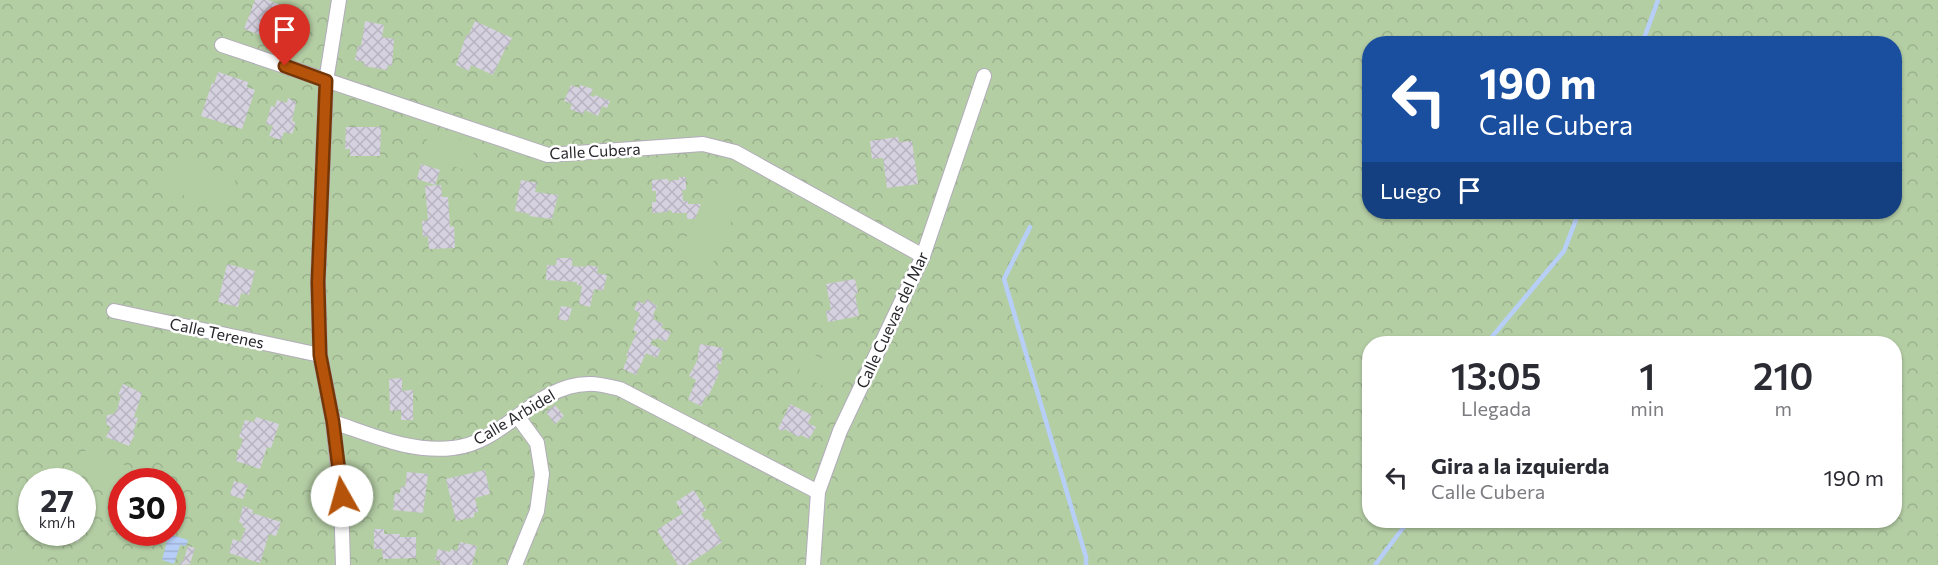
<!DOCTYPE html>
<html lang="es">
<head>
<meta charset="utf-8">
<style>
  :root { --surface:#fff; --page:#f7f7f7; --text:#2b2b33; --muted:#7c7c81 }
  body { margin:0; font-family:Commissioner,sans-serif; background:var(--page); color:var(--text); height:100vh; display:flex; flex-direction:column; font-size:22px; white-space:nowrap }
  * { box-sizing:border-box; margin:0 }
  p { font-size:20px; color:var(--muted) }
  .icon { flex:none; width:33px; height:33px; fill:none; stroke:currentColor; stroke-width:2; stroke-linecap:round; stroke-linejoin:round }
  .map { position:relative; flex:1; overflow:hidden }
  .details { position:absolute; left:1362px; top:336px; width:540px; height:192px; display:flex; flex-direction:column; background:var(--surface); border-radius:24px; box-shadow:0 2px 4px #0004 }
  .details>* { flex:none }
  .top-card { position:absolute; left:1362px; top:36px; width:540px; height:183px; border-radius:24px; box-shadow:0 2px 4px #0004; background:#1a4fa0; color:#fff; overflow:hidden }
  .speed { position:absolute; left:18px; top:468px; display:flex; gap:12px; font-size:30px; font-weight:700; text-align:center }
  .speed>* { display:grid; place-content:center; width:78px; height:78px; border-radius:50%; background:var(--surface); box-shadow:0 2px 4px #0004; line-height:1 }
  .speed small { font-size:15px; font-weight:400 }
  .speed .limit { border:9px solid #d22; background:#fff; color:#111 }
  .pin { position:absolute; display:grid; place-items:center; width:51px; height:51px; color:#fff; margin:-62px -26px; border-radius:50% 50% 50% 0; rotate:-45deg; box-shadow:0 0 6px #0007 }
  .pin .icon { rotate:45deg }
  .me { position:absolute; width:66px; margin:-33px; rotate:353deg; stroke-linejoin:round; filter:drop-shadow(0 0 4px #0008) }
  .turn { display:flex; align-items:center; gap:21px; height:126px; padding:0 18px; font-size:27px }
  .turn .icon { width:78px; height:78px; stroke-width:2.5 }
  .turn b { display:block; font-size:42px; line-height:51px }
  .then { display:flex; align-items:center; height:57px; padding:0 18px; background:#0003; gap:12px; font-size:22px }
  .eta { display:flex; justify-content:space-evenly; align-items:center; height:102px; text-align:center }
  .eta b { font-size:36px; font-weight:600; line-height:42px }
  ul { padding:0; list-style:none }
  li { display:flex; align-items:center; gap:18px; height:78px; padding:0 18px }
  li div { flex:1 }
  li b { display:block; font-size:22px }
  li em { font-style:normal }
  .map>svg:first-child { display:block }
</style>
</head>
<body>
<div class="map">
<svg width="1938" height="565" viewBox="0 0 1938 565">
  <defs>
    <pattern id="park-crowns" width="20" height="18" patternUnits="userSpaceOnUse" patternTransform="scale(1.5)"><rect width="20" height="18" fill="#b4cea4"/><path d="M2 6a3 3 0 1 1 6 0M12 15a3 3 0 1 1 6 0" fill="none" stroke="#9bb18e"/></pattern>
    <pattern id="water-rules" width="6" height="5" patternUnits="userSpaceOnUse" patternTransform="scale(1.5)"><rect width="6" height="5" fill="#b7cef7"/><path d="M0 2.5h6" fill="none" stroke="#9eb1d4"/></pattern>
    <pattern id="building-cross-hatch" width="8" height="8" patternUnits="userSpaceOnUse" patternTransform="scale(1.5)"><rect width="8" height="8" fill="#d6d1df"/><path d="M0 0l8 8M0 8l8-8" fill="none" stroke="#b8b3c0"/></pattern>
  </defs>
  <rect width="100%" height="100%" fill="#f7f4fd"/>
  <path fill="url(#park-crowns)" fill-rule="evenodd" d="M 0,0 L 1938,0 L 1938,565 L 0,565 ZM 1370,44 L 1894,44 L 1894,212 L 1370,212 ZM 1370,344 L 1894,344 L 1894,520 L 1370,520 ZM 32,482 L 82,482 L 82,532 L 32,532 ZM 122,482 L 172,482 L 172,532 L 122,532 Z"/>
  <g fill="#b4cea4">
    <polygon points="430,130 476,145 468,171 422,155"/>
    <polygon points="171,156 236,177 226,209 161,188"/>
    <polygon points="712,182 742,197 708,274 677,257"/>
    <polygon points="808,352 848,371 838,393 798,374"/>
    <polygon points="86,449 126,466 118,487 77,470"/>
    <polygon points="12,548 57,565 6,565"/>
  </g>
  <polygon fill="url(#water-rules)" points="169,534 188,540 186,546 180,545 174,564 162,560"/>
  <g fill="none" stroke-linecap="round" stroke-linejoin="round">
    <g stroke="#b7cef7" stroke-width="4.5">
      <polyline points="1642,44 1658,0"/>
      <polyline points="1030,227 1004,279 1086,557 1086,565"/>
      <polyline points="1486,344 1564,251 1579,212"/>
      <polyline points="1375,565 1409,520"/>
    </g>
  </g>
  <g fill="url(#building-cross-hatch)">
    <polygon points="255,0 268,0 286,7 274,40 244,29"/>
    <polygon points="365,21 384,25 382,37 394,39 392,66 388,65 387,70 364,66 364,62 355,60 358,46 361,46"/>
    <polygon points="475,21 512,38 508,46 506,47 493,75 471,65 469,71 456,65 466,36 469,34"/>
    <polygon points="218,72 248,82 247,87 255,90 242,129 201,116 212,83 214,84"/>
    <polygon points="571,85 579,88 580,85 593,89 590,96 594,97 595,95 610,101 607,108 602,106 598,116 585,110 583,114 570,109 572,104 564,101"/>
    <polygon points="288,98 296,102 292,121 295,122 295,126 292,134 284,132 281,140 269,136 273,126 266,124 271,106 275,107 277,100 287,103"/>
    <polygon points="346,127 381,127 380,156 350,156 350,149 345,149"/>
    <polygon points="898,137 899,142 912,141 918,184 887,188 883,158 872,159 870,141"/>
    <polygon points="421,164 440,170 435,185 417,179"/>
    <polygon points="679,177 686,177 686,190 682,190 683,201 688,201 688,204 701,204 695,219 687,219 687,213 672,213 672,211 668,210 668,212 652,213 652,202 656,202 656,191 652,191 652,180 668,179 668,181 671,182 671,180 679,180"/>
    <polygon points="521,180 537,183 535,192 558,195 552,219 529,216 530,214 515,211"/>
    <polygon points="441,185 442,197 448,197 450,227 454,226 455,248 429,249 428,236 423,237 422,221 428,220 425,186"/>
    <polygon points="557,258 572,258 572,266 586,267 587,265 598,267 597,273 607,275 603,291 594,289 590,307 579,304 582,286 577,285 577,282 546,280 547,265 556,265"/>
    <polygon points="227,264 255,271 249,295 241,293 238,307 218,302"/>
    <polygon points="855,279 858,293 855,294 859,316 828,322 826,311 831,310 826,284"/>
    <polygon points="647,299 657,306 653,315 655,316 653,319 663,324 661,328 671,332 666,342 657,338 656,340 653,339 650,344 661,349 657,358 646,353 636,375 623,369 628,357 626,356 637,332 633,330 640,313 634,310 638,301 644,304"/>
    <polygon points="561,306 572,308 568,321 558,319"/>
    <polygon points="700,344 723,348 721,364 717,363 717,369 720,371 708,397 706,396 701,406 688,400 696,380 689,376 697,361"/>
    <polygon points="402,378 402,391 413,390 413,420 401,420 401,410 390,411 389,379"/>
    <polygon points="123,384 142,393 134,417 138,418 133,432 135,434 129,446 106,437 111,427 107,425 106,421 107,415 114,414 117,410 121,396 118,395"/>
    <polygon points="790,404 812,415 808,423 816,427 809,439 801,435 798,437 785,429 783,431 778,429"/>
    <polygon points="555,405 564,416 555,424 546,412"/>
    <polygon points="256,417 279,424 271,448 267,447 260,469 236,461 238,449 240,449 243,439 239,437 245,420 254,422"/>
    <polygon points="485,470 490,494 475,498 478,512 474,513 474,517 456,521 446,479"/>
    <polygon points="407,472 428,474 423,513 393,510 395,493 400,493 401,486 405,487"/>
    <polygon points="234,481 248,485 243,499 230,495"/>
    <polygon points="694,490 706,510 701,514 705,520 708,519 722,542 687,565 678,565 657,530 683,513 676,502"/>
    <polygon points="243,506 253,510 252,513 281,522 276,536 269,534 260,563 229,553 233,539 241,542 241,539 246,528 242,527 243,524 239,522"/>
    <polygon points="374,529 384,529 384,534 400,534 400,537 416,537 416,558 383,559 382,549 374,549"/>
    <polygon points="49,532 81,532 78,542"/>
    <polygon points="460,542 477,546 472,565 440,565 441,561 435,560 438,549 450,552 451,549 457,551"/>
    <polygon points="188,546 195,548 190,564 180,565 181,561 183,562"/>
  </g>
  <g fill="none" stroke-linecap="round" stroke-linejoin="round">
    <defs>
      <g id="minor">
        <polyline points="339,0 326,81 318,282 320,355 333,422 341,496 343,565"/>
        <polyline points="222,45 548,155 703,144 735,152 923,256"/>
        <polyline points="114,311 320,355"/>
        <path d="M 333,422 C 372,435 411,453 453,448 C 505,443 534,385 588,384 C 598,383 610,387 620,389 L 818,492"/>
        <polyline points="515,565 537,511 542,474 537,443 518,417"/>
        <polyline points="813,565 818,492 840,431 923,256 984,76"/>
      </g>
    </defs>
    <use href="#minor" stroke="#b1acba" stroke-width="16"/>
    <use href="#minor" stroke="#fff" stroke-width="14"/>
  </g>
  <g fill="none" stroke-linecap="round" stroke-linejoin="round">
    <defs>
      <polyline id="route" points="285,66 326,81 318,282 320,355 333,422 342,496"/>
    </defs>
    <use href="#route" stroke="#753606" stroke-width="15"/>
    <use href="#route" stroke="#b45309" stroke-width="10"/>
  </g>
  <g text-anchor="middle" stroke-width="5" stroke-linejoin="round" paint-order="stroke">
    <g font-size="16" fill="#2a282d" stroke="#fff">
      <text transform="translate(595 151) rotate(-3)" y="6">Calle Cubera</text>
      <text transform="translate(892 320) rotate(-65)" y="6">Calle Cuevas del Mar</text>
      <text transform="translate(217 333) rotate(12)" y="6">Calle Terenes</text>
      <text transform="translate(514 417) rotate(-31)" y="6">Calle Arbidel</text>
    </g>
  </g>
</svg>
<div class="speed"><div>27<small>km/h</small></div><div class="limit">30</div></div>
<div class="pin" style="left:285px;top:66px;background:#d93025"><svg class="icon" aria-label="arrive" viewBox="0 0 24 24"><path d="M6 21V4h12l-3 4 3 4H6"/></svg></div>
<svg class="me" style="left:342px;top:496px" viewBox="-20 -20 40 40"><circle r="19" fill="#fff"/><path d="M0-13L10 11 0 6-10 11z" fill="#b45309"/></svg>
<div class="top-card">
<div class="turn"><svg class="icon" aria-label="left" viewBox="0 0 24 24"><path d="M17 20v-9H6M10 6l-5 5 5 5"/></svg><div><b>190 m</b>Calle Cubera</div></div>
<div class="then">Luego<svg class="icon" aria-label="arrive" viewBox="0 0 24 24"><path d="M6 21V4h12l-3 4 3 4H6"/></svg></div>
</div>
<section class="details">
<div class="eta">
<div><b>13:05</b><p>Llegada</p></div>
<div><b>1</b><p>min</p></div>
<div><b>210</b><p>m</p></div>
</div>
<ul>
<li><svg class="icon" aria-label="left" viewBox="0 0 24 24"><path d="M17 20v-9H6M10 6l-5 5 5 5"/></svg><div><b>Gira a la izquierda</b><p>Calle Cubera</p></div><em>190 m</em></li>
</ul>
</section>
</div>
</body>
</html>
